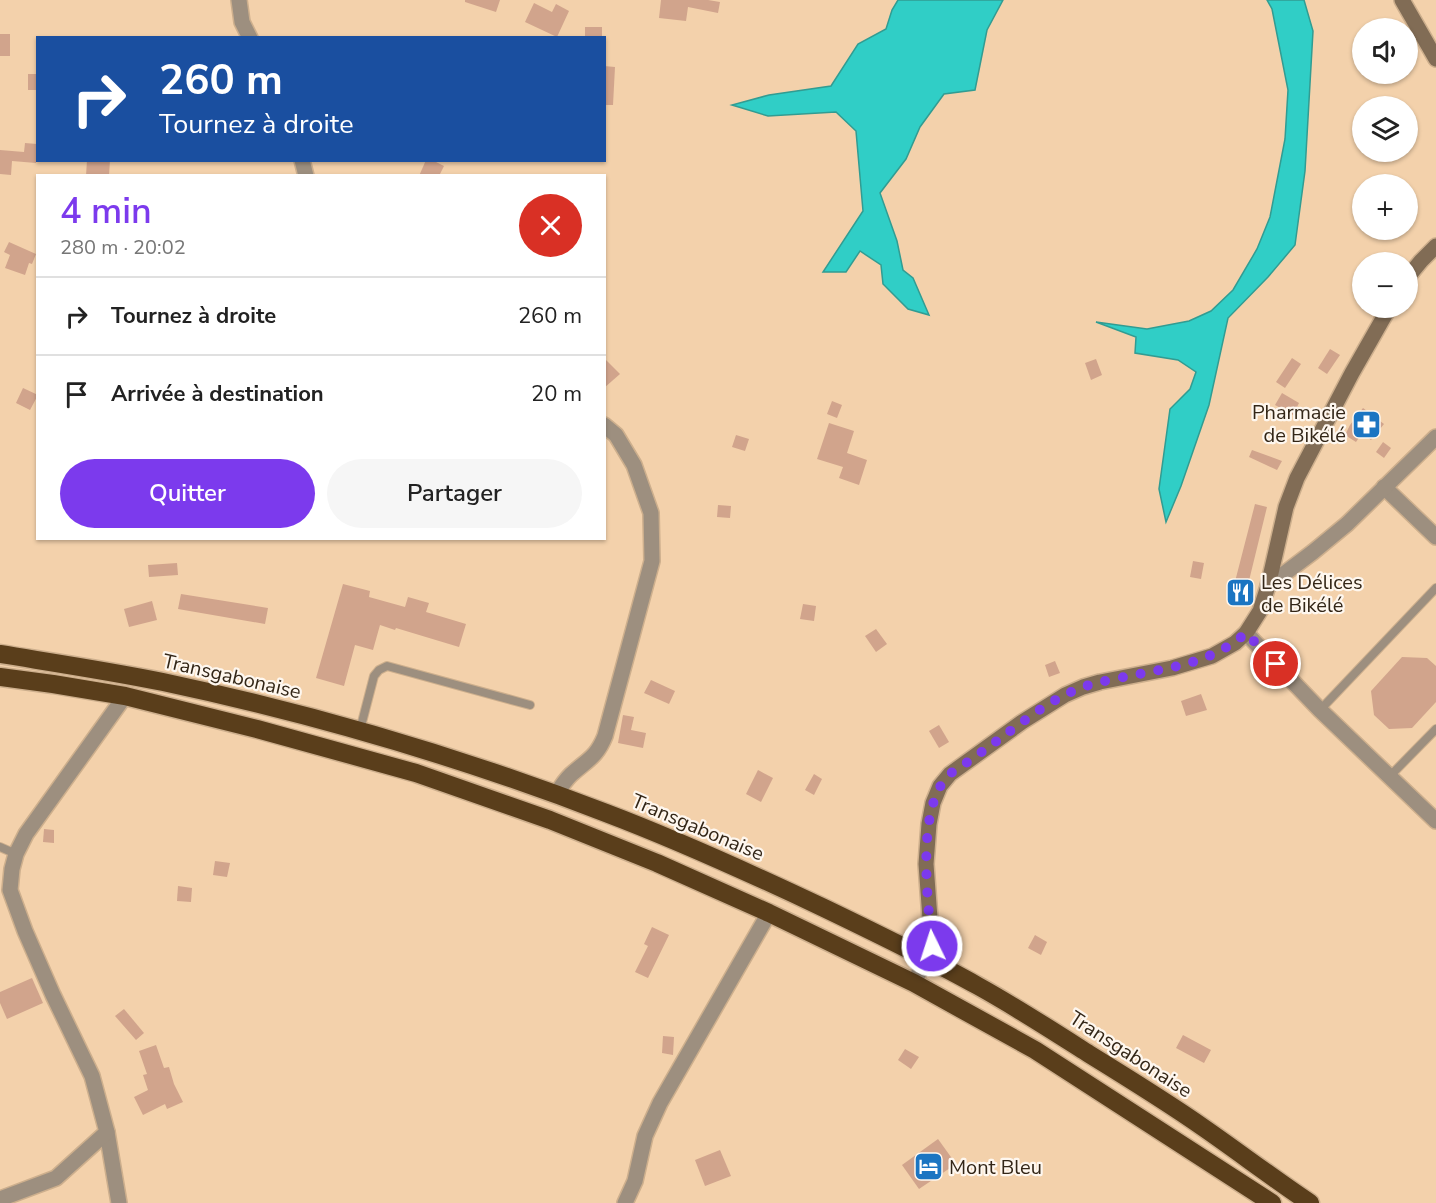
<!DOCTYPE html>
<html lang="fr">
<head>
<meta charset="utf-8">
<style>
  :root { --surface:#fff; --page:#f6f6f6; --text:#222; --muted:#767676; --line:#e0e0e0; --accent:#7c3aed }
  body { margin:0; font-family:"Nunito Sans",sans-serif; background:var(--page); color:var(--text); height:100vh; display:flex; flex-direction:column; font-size:22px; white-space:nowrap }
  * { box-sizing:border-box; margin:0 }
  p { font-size:20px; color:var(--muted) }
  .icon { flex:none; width:33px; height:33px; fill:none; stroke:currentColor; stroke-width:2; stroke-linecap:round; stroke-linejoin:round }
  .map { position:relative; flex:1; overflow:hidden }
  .details { position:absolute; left:36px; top:174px; width:570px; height:366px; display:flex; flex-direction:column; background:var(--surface); border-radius:0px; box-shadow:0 2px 4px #0004 }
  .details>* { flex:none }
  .guide { position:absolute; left:36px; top:36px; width:570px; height:126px; border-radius:0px; box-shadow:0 2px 4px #0004; background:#1a4fa0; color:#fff; overflow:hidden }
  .buttons { position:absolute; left:1352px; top:18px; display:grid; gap:12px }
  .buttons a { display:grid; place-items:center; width:66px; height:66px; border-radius:50%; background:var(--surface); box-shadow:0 2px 4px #0004; font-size:30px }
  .pin { position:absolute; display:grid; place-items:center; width:51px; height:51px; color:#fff; margin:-26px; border:3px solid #fff; border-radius:50%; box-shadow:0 2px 6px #0007 }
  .me { position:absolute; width:66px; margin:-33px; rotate:356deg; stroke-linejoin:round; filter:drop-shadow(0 0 4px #0008) }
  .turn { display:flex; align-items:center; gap:21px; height:126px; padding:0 24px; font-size:27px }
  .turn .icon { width:78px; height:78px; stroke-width:2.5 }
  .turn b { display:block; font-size:42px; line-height:51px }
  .round { display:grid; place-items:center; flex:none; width:63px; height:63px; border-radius:32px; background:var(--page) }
  .overview { display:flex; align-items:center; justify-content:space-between; height:102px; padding:0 24px }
  h1 { font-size:36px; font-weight:600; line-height:45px; color:var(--accent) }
  .button { display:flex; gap:12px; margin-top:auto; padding:12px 24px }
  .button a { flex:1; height:69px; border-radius:36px; background:var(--accent); color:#fff; font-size:24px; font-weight:600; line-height:69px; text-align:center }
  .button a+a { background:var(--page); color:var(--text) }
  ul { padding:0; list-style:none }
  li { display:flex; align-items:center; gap:18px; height:78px; padding:0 24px; border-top:2px solid var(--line) }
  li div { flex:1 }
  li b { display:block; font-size:22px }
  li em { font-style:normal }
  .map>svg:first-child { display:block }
</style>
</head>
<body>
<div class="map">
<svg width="1436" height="1203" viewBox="0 0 1436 1203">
  <rect width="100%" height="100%" fill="#f3d1ab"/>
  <g fill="#30cec6" stroke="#319c92" stroke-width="1.5">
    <polygon points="898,0 1003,0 987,30 975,90 944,94 920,127 906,159 880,193 897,241 903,270 913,278 929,315 908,309 883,284 881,265 860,251 846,272 823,272 863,211 856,131 836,112 768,116 732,105 769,95 831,86 858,44 886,29 892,10"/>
    <polygon points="1267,0 1304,0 1313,31 1305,171 1295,245 1268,277 1228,318 1209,405 1181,486 1166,522 1159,489 1170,409 1190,389 1196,372 1178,360 1135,353 1136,337 1096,322 1147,329 1189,321 1211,311 1233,290 1257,249 1270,217 1285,139 1288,90 1272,9"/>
  </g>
  <g fill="#d1a48c">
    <polygon points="465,0 500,0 496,12 465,2"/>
    <polygon points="661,0 708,0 720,2 718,13 688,7 686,21 659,18"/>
    <polygon points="534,3 552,12 556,4 569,11 557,37 525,22"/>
    <rect x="585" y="27" width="17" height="11"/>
    <rect x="0" y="34" width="10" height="22"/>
    <polygon points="604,66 615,67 613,105 604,105"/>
    <rect x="28" y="74" width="10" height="16"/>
    <polygon points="25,143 37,144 36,163 12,161 11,175 0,174 0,150 24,152"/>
    <polygon points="87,160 110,160 109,176 86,176"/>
    <polygon points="426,160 432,160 444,166 439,176 419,176"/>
    <polygon points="9,242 36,254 32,264 29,263 25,275 5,268 10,255 4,252"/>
    <polygon points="1330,349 1340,355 1327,374 1318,368"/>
    <polygon points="604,358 620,374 604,388"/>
    <polygon points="1292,358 1301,364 1285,388 1276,382"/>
    <polygon points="1096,359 1102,375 1091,380 1085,363"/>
    <polygon points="23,388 38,395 30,410 16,403"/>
    <polygon points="1282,393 1299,403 1293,415 1275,405"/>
    <polygon points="832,401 842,405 837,418 827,414"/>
    <polygon points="1363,408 1384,424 1371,440 1362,433 1356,442 1345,435 1350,425"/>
    <polygon points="829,423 854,431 847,453 867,460 859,485 839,478 843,467 817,459"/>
    <polygon points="736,435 749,439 745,451 732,447"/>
    <polygon points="1383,442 1391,448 1384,458 1376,452"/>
    <polygon points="1252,450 1282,461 1277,470 1249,457"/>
    <polygon points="1255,504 1267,507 1246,593 1250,594 1247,606 1230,601"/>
    <polygon points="718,505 731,506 730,518 717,517"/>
    <polygon points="1193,561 1204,563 1201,579 1190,577"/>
    <polygon points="177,563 178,575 149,577 148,565"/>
    <polygon points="343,584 370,591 369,597 405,607 408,597 429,603 426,612 466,624 459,647 396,628 395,630 380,625 373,650 355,645 344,686 316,678"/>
    <polygon points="181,594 268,608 265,624 178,609"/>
    <polygon points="152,601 157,620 129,627 124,609"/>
    <polygon points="803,604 816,606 814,621 800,619"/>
    <polygon points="876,629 887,644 876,652 865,636"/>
    <polygon points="1402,657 1427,658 1436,666 1436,702 1412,728 1389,729 1374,715 1371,691"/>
    <polygon points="1055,661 1060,673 1049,677 1045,665"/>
    <polygon points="651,680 675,691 669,704 644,693"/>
    <polygon points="1201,694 1207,710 1186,716 1181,701"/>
    <polygon points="623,715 634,717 631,730 646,733 643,748 618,743"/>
    <polygon points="939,725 949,742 939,748 929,731"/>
    <polygon points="758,770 773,778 761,802 746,794"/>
    <polygon points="814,774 822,779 814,795 805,790"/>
    <polygon points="44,829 54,830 54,843 43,842"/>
    <polygon points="215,861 230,863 227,877 213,875"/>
    <polygon points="178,886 192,888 191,902 177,901"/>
    <polygon points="652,927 669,935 648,978 635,972 648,946 644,944"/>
    <polygon points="1035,935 1047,942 1041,955 1028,948"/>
    <polygon points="32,978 43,1003 7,1019 0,1003 0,992"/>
    <polygon points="124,1009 144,1033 136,1040 115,1016"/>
    <polygon points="1183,1035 1211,1050 1204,1063 1176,1048"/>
    <polygon points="663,1036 674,1037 673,1055 662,1053"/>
    <polygon points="156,1045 164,1068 169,1067 174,1084 183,1102 167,1109 165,1104 143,1115 134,1097 148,1090 143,1075 147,1074 139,1051"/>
    <polygon points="905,1049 919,1057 911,1069 898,1060"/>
    <polygon points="938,1139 956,1164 919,1189 902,1165"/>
    <polygon points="720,1150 731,1176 705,1186 695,1160"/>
  </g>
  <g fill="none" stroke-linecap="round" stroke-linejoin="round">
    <defs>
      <g id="lane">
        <polyline points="1320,710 1436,588"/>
        <polyline points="360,730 374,676 379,670 387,666 530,705"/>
        <polyline points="1389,777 1436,729"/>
        <polyline points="0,847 16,854"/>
      </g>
      <g id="street">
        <polyline points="239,0 242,22 250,38"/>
        <polyline points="302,160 306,176"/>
        <polyline points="1384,487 1436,537"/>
        <polyline points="1268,586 1313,552 1347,524 1436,437"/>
        <polyline points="1246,633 1320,710 1436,821"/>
        <path d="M 556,794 C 562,786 566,778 574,772 C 589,759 597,756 605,736 L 652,561 L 651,513 L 634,465 L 616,435 L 604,425"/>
        <polyline points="914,983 926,958"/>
        <polyline points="107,1132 119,1203"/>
        <polyline points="0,1199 56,1178 107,1132 92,1076 53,995 25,931 10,890 12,869 16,854 26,834 125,696"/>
        <polyline points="625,1203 635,1181 645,1136 660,1103 769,913"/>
      </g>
      <g id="secondary">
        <polyline points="1402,0 1436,59"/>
        <polyline points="1407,278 1421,261 1436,246"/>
        <polyline points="926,958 932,946 926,864 929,824 933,803 940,786 950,774 1022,722 1065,695 1083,687 1100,682 1172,668 1212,656 1235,643 1246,633 1260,611 1268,586 1286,507 1297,478 1352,373 1389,308"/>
      </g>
      <g id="highway">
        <path d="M 0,654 C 55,663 109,671 163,682 C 314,714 463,758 606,813 C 680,841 752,874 824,908 C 876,933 928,958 978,986 C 1016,1007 1053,1031 1089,1054 C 1128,1078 1167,1102 1204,1128 C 1240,1153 1274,1179 1310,1203"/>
        <polyline points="0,677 53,684 125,696 257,729 416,773 550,820 657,863 769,913 914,983 1035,1050 1272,1203"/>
      </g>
    </defs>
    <use href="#lane" stroke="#cdaf8d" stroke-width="10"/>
    <use href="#street" stroke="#cdaf8d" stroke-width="18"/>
    <use href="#secondary" stroke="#cdaf8d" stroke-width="18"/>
    <use href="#highway" stroke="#cdaf8d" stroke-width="21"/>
    <use href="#lane" stroke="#9d8f7f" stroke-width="8"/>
    <use href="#street" stroke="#9d8f7f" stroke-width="15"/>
    <use href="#secondary" stroke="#816c55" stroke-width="15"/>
    <use href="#highway" stroke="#5a3e1b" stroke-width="18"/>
  </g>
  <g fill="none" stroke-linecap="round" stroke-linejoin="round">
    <path stroke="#7c3aed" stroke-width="10" stroke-dasharray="0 18" d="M 932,946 C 928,902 915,806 950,774 C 956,769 963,765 969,761 C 982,752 994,743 1006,734 C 1024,721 1047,703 1067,694 C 1082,686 1098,682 1115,679 C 1162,668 1207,667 1246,633 L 1276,664"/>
  </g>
  <defs>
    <symbol id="pharmacy-square" viewBox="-11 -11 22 22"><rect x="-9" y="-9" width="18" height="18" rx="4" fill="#1b75c2" stroke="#fef7ef"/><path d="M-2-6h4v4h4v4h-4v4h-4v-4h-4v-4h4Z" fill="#fff"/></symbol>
    <symbol id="restaurant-square" viewBox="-11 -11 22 22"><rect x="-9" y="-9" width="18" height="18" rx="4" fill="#1b75c2" stroke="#fef7ef"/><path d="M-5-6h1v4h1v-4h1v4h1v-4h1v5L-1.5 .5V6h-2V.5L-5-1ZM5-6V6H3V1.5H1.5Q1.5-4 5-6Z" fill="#fff"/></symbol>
    <symbol id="hotel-square" viewBox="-11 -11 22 22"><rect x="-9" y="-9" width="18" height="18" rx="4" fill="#1b75c2" stroke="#fef7ef"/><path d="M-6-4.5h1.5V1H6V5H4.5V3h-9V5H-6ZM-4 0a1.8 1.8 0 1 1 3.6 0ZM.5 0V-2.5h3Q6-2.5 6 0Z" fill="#fff"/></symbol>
  </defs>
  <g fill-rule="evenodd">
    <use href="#pharmacy-square" x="1350" y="408" width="33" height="33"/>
    <use href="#restaurant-square" x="1224" y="576" width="33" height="33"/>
    <use href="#hotel-square" x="912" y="1150" width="33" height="33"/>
  </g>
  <g text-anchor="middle" stroke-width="4.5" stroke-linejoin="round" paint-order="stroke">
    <g font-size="20" fill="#332617" stroke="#fef7ef" text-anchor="start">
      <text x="1346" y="419" text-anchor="end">Pharmacie<tspan x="1346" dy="23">de Bikélé</tspan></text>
      <text x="1261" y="589">Les Délices<tspan x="1261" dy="23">de Bikélé</tspan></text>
      <text x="949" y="1174">Mont Bleu</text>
    </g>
    <g font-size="20" fill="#332617" stroke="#fef7ef">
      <text transform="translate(232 676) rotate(13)" y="7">Transgabonaise</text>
      <text transform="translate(698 827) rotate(23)" y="7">Transgabonaise</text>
      <text transform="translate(1131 1054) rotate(33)" y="7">Transgabonaise</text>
    </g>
  </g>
</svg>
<div class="buttons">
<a><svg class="icon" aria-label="sound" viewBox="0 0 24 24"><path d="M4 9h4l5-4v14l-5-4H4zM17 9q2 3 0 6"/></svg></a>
<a><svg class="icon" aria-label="layers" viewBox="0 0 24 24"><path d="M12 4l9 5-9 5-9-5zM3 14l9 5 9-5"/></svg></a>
<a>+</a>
<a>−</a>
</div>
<div class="pin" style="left:1276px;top:664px;background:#d93025"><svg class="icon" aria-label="arrive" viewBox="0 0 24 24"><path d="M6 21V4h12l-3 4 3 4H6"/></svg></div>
<svg class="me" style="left:932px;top:946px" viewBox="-20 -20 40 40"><circle r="17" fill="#7c3aed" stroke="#fff" stroke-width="3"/><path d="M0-11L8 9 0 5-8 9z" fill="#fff"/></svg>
<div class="guide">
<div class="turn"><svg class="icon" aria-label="right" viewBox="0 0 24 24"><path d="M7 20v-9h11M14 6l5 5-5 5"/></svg><div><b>260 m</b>Tournez à droite</div></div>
</div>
<section class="details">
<div class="overview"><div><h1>4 min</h1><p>280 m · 20:02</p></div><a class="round" style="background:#d93025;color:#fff"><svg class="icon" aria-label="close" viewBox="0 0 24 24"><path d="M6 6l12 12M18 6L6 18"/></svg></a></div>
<ul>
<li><svg class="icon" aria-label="right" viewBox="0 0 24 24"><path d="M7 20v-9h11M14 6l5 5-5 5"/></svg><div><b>Tournez à droite</b></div><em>260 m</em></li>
<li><svg class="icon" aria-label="arrive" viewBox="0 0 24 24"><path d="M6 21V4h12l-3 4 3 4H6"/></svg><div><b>Arrivée à destination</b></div><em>20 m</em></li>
</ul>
<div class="button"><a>Quitter</a><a>Partager</a></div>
</section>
</div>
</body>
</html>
